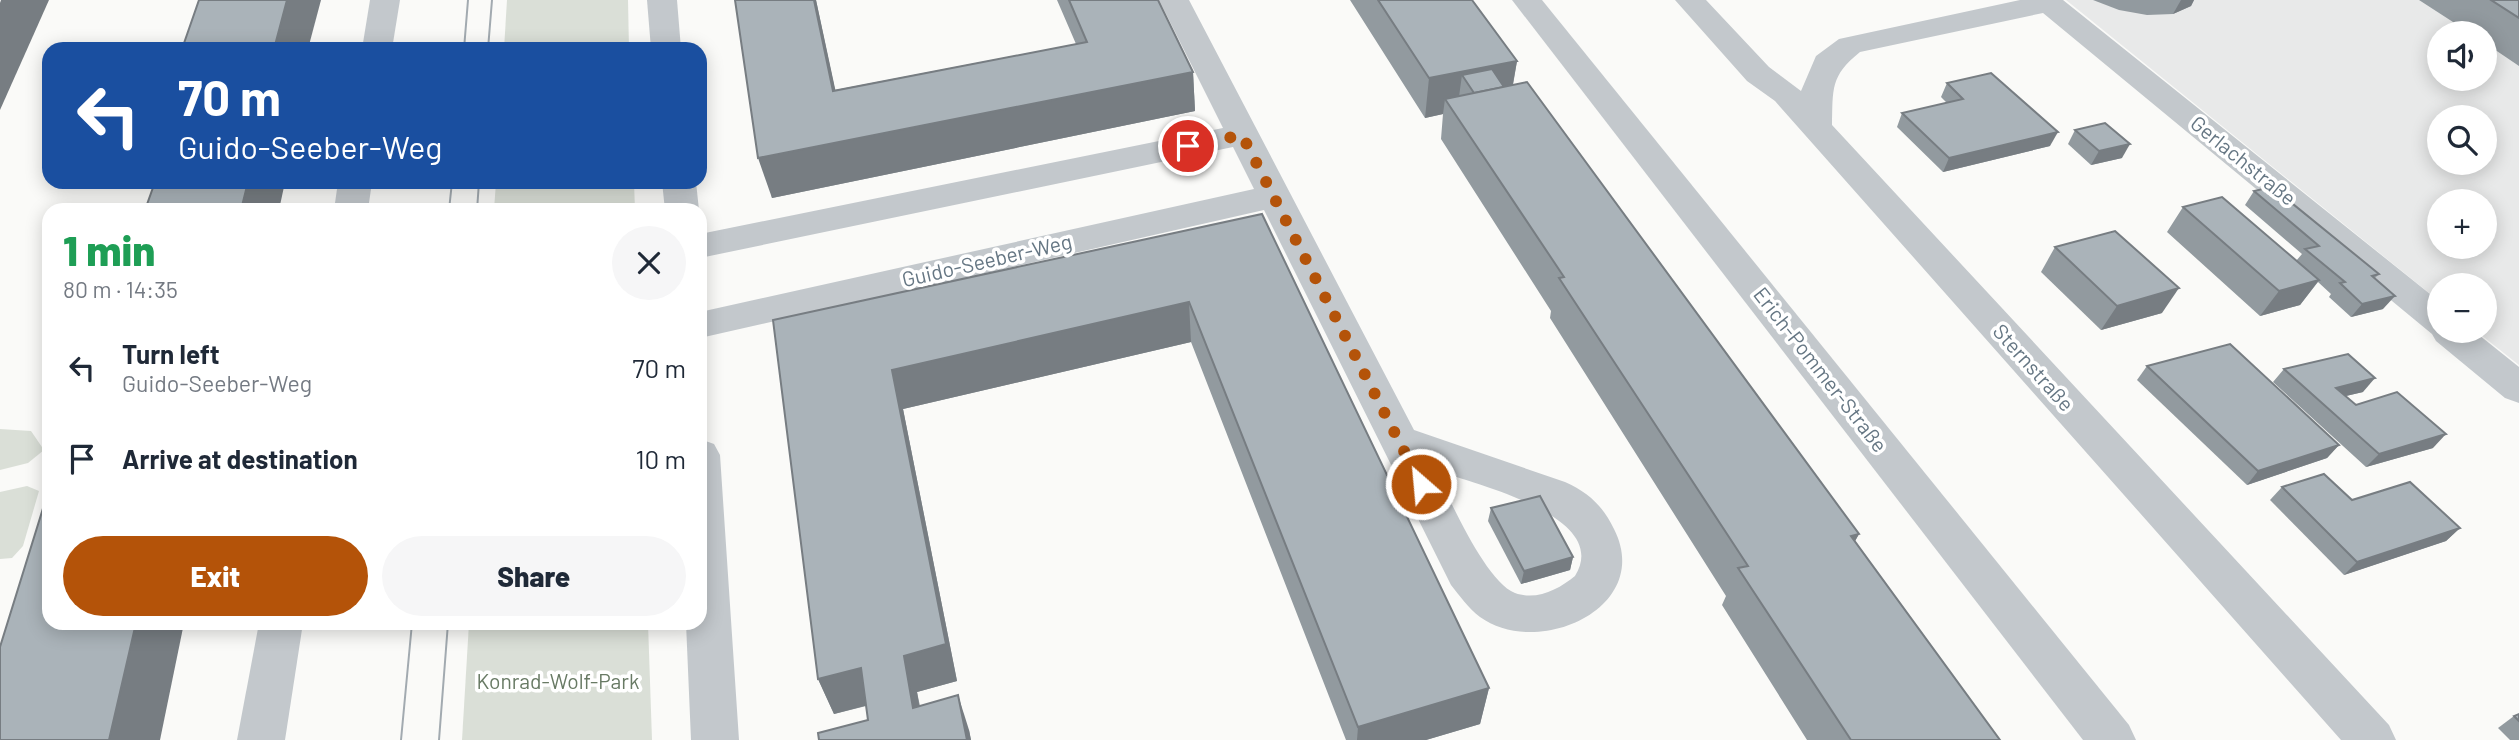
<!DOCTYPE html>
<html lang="en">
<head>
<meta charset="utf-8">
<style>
  :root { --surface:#fff; --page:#f6f6f7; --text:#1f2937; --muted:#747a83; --accent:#b45309 }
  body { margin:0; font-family:Barlow,sans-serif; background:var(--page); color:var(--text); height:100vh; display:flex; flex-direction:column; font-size:26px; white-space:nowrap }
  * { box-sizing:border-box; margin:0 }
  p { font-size:23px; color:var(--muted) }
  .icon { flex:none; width:38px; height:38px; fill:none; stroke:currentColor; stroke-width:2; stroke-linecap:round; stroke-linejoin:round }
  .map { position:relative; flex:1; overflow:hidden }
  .side { position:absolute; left:42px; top:203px; width:665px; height:427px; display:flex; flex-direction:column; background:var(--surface); border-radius:21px; box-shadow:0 4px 18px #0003 }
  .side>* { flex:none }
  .banner { position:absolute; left:42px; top:42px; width:665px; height:147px; border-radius:21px; box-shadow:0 4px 18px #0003; background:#1a4fa0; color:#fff; overflow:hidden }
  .controls { position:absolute; left:2427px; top:21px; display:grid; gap:14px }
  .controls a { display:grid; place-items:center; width:70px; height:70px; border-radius:50%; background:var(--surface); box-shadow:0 4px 18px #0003; font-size:35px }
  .pin { position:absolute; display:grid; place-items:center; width:60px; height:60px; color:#fff; margin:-30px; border:4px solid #fff; border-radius:50%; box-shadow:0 2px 7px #0007 }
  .me { position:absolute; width:77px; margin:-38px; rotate:333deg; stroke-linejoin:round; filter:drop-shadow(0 0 5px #0008) }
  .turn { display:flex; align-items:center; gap:24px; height:147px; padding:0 21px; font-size:32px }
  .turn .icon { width:91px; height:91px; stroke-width:2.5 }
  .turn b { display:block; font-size:49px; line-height:60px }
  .round { display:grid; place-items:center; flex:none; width:74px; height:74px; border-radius:37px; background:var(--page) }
  .head { display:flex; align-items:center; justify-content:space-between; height:119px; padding:0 21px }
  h1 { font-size:42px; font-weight:800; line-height:52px; color:#1e9e55 }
  .primary-button { display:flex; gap:14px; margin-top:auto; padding:14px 21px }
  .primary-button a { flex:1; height:80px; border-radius:42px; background:var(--accent); color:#fff; font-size:28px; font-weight:800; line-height:80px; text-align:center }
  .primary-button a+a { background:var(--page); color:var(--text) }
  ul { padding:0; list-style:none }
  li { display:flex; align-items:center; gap:21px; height:91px; padding:0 21px }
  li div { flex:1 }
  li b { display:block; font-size:26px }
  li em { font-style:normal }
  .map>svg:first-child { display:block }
</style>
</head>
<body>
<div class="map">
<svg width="2519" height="740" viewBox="0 0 2519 740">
  <rect width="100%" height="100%" fill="#fafaf8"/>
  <path fill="#e8e9e9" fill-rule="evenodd" d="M 2066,0 L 2519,0 L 2519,365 L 2476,331 L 2485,331 L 2485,285 L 2440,285 L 2439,301 ZM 2440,33 L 2485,33 L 2485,79 L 2440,79 ZM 2440,117 L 2485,117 L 2485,163 L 2440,163 ZM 2440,201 L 2485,201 L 2485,247 L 2440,247 Z"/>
  <g fill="#dadfd7">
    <polygon points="507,0 628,0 629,49 504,49"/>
    <polygon points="496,182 634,182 635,210 494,210"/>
    <polygon points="0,429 31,431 44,450 28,463 0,470"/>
    <polygon points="27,486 39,491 23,546 12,558 0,559 0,492"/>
    <polygon points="469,623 648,623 652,740 462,740"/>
  </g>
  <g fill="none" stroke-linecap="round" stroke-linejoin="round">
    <g fill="#c3c8cc" fill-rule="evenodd">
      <polygon points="370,0 400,0 392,49 362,49"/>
      <polygon points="647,0 677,0 681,49 651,49"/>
      <path d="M 1159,0 L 1189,0 L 1414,430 L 1565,482 C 1589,493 1603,506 1614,529 C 1654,608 1538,659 1480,617 C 1468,608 1460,596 1451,585 L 1264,210 L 700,338 L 700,312 L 1254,189 L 1233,147 L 700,258 L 700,234 L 1223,128 ZM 1435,470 C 1470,483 1613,515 1575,576 C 1559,589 1537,601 1515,593 C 1485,581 1450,499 1435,470 Z"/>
      <polygon points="1512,0 1542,0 2129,725 2136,740 2083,740"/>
      <path d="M 1675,0 L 1706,0 L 1769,67 L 1801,91 L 1816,56 L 1839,39 L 2020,0 L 2063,0 L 2440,302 L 2440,331 L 2474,331 L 2519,367 L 2519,403 L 2505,398 L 2436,341 L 2432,334 L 2043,13 L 1860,52 C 1830,76 1833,89 1832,125 L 2389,725 L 2396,740 L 2341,740 L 1775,101 L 1747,81 Z"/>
      <polygon points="338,182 372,182 368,210 334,210"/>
      <polygon points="662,182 696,182 699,210 665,210"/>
      <polygon points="700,439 714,444 720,455 739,740 691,740 686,623 700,623"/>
      <polygon points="259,623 303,623 285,740 237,740"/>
    </g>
    <g stroke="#a2aab0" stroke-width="2">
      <polyline points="464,49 468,0"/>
      <polyline points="488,49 492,0"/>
      <polyline points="449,210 452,182"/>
      <polyline points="477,210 479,182"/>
      <polyline points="401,740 412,623"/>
      <polyline points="439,740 448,623"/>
    </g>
  </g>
  <g fill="#929a9f">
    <polygon points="735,0 816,0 835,90 1076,44 1057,0 1158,0 1193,72 1195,111 772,198"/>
    <polygon points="1350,0 1472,0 1517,61 1513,85 1859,534 1855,541 2000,740 1807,740 1722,605 1726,596 1550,318 1551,311 1441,139 1443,114 1425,118"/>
    <polygon points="2093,0 2194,0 2191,6 2173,14 2147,15 2119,10"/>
    <polygon points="2419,0 2519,0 2519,66 2485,43 2485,33 2470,33"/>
    <polygon points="1947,83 2050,146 1943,172 1897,127 1902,113 1947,103 1941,97"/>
    <polygon points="2075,130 2122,158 2091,165 2068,144"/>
    <polygon points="2254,191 2379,274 2375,278 2383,309 2351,317 2329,297 2331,294 2318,282 2300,305 2260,316 2167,232 2183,207 2296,261 2302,254 2245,205"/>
    <polygon points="1262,214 1489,688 1480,724 1426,740 1346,740 1191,342 903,409 957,681 917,692 920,706 969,730 971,740 819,740 868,720 866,706 834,714 818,679 773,320"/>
    <polygon points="2055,247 2162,313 2101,330 2041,272"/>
    <polygon points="2147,366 2339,445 2327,458 2247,485 2137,380"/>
    <polygon points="2284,369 2363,392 2346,396 2356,405 2433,448 2366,467 2273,382"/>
    <polygon points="2282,487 2352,500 2460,528 2446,541 2344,575 2270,500"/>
    <polygon points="1491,508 1573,557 1570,570 1521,584 1488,521"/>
    <polygon points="2519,714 2519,740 2510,740 2498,728 2514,716"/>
  </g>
  <g fill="#777d82">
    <polygon points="1,0 49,0 0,110 0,3"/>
    <polygon points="287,0 321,0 308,49 274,49"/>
    <polygon points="814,0 816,0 844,130 833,91"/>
    <polygon points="2181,0 2194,0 2191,6 2173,14"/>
    <polygon points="1517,61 1510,100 1476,96 1462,75 1457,111 1445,99 1443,114 1425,118 1429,78"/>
    <polygon points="1193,72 1195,111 772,198 758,158"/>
    <polygon points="2058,132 2050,146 1943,172 1949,158"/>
    <polygon points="2130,144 2122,158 2091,165 2099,151"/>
    <polygon points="248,182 285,182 279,210 241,210"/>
    <polygon points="2319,280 2300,305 2260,316 2279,291"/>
    <polygon points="2179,288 2162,313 2101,330 2117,306"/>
    <polygon points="2395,296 2383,309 2351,317 2362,304"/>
    <polygon points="1189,302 1191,342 903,409 957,681 917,692 925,740 913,708 904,656 892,370"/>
    <polygon points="2375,378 2363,392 2324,401 2336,388"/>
    <polygon points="2446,434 2433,448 2366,467 2379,454"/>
    <polygon points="2339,445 2327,458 2247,485 2258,471"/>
    <polygon points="2460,528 2446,541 2344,575 2357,562"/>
    <polygon points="1859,534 1838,571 1851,536"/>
    <polygon points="1573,557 1570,570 1521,584 1524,571"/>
    <polygon points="136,623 184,623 160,740 109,740"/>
    <polygon points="861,668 876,703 834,714 818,679"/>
    <polygon points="1489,688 1480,724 1426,740 1357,740 1358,727"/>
    <polygon points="958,695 969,730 971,740 967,740"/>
  </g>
  <g fill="#aab3b9" stroke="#777d82" stroke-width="2">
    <polygon points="199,0 287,0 274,49 182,49"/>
    <polygon points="735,0 814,0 833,91 1087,42 1069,0 1158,0 1193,72 758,158"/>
    <polygon points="1378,0 1472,0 1517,61 1429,78"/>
    <polygon points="2491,0 2519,0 2519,18"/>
    <polygon points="1492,69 1504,87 1474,93 1462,75"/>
    <polygon points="1991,73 2058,132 1949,158 1902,113 1963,99 1947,83"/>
    <polygon points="1527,82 1859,534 1851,536 2000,740 1851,740 1738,568 1748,566 1559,278 1564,277 1445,99"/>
    <polygon points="2105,123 2130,144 2099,151 2075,130"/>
    <polygon points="155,182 248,182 241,210 145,210"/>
    <polygon points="2272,187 2379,274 2372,276 2395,296 2362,304 2340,283 2345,282 2305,249 2319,246 2254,191"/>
    <polygon points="2222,197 2319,280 2279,291 2183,207"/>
    <polygon points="1262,214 1489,688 1358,727 1189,302 892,370 946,644 904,656 913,708 958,695 967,740 819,740 818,733 868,720 861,668 818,679 773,320"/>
    <polygon points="2115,231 2179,288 2117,306 2055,247"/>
    <polygon points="2230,344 2339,445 2258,471 2147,366"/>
    <polygon points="2348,354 2375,378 2336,388 2356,405 2397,392 2446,434 2379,454 2284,369"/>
    <polygon points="2324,474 2352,500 2410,482 2460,528 2357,562 2282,487"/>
    <polygon points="49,489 49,623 136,623 109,740 0,740 0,647"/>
    <polygon points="1540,496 1573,557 1524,571 1491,508"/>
    <polygon points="2519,714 2519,721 2514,716"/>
  </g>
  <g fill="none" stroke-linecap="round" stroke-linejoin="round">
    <polyline stroke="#b45309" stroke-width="12" stroke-dasharray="0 21.6" points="1188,146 1242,135 1421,484"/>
  </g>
  <g text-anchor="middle" stroke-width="7" stroke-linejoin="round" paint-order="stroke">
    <g font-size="21" fill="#657683" stroke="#fff">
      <text transform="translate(2243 161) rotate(39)" y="7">Gerlachstraße</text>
      <text transform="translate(987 261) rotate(-13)" y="7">Guido-Seeber-Weg</text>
      <text transform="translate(2033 368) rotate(48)" y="7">Sternstraße</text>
      <text transform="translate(1820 370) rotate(52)" y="7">Erich-Pommer-Straße</text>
    </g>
    <g font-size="21" fill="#687a64" stroke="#fff">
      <text x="558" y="689">Konrad-Wolf-Park</text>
    </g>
  </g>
</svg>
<div class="controls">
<a><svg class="icon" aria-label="sound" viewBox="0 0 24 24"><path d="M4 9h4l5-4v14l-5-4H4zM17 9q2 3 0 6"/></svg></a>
<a><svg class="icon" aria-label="search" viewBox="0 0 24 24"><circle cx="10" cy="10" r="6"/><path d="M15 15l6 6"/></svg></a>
<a>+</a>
<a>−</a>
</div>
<div class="pin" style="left:1188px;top:146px;background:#d93025"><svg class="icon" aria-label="arrive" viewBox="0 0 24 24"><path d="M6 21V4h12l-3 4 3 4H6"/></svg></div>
<svg class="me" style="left:1421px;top:484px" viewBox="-20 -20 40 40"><circle r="17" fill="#b45309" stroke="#fff" stroke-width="3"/><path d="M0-11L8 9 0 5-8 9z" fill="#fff"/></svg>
<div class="banner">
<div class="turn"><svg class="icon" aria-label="left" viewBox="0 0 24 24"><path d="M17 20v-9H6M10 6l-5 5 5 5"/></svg><div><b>70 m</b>Guido-Seeber-Weg</div></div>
</div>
<section class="side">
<div class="head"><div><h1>1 min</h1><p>80 m · 14:35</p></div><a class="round"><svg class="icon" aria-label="close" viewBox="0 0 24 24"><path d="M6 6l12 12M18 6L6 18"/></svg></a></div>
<ul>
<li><svg class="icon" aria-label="left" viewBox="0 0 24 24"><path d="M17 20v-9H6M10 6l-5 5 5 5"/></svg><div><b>Turn left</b><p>Guido-Seeber-Weg</p></div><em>70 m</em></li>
<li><svg class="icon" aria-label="arrive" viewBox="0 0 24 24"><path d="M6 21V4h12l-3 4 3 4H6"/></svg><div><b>Arrive at destination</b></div><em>10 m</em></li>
</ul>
<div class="primary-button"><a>Exit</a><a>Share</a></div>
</section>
</div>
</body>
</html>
